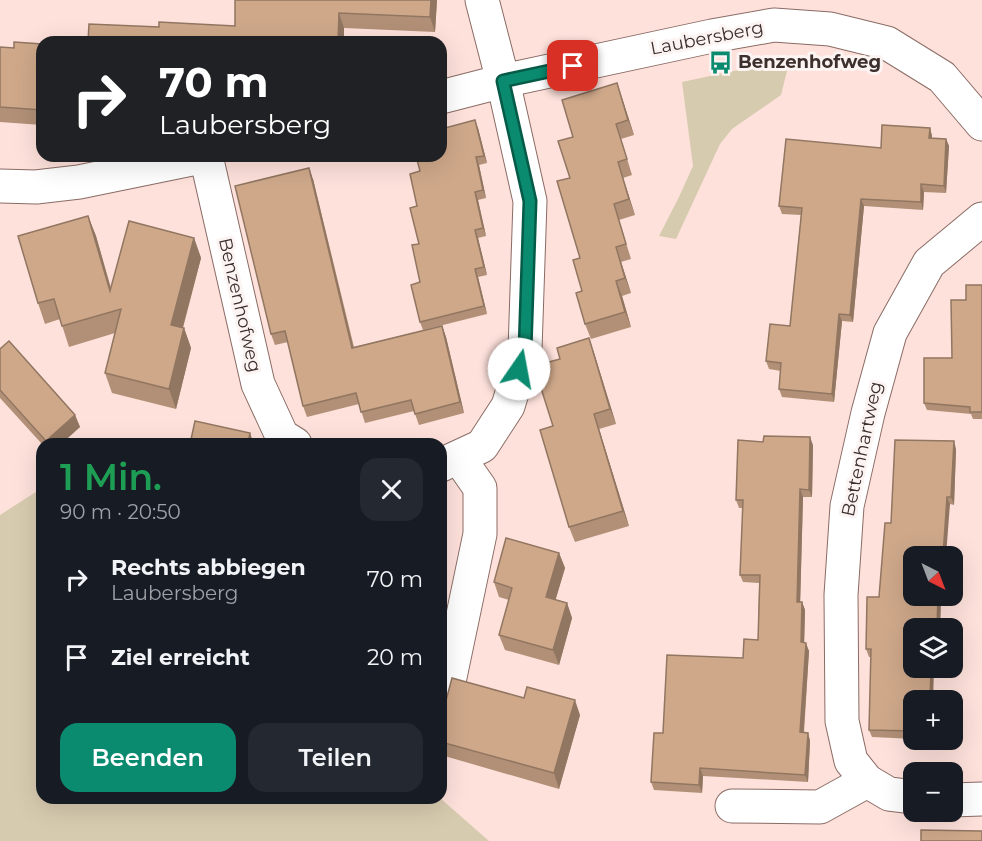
<!DOCTYPE html>
<html lang="de">
<head>
<meta charset="utf-8">
<style>
  :root { --surface:#171b24; --page:#242831; --text:#f1f3f6; --muted:#9ea1a6; --accent:#0a8a6e }
  body { margin:0; font-family:Montserrat,sans-serif; background:var(--page); color:var(--text); height:100vh; display:flex; flex-direction:column; font-size:22px; white-space:nowrap }
  * { box-sizing:border-box; margin:0 }
  p { font-size:20px; color:var(--muted) }
  .icon { flex:none; width:33px; height:33px; fill:none; stroke:currentColor; stroke-width:2; stroke-linecap:round; stroke-linejoin:round }
  .map { position:relative; flex:1; overflow:hidden }
  .sheet { position:absolute; left:36px; top:438px; width:411px; height:366px; display:flex; flex-direction:column; background:var(--surface); border-radius:18px; box-shadow:0 6px 24px #0002 }
  .sheet>* { flex:none }
  .banner { position:absolute; left:36px; top:36px; width:411px; height:126px; border-radius:18px; box-shadow:0 6px 24px #0002; background:#202124; color:#fff; overflow:hidden }
  .needle { width:39px; rotate:138deg }
  .controls { position:absolute; left:903px; top:546px; display:grid; gap:12px }
  .controls a { display:grid; place-items:center; width:60px; height:60px; border-radius:12px; background:var(--surface); box-shadow:0 6px 24px #0002; font-size:30px }
  .pin { position:absolute; display:grid; place-items:center; width:51px; height:51px; color:#fff; margin:-26px; border-radius:12px; box-shadow:0 3px 9px #0006 }
  .me { position:absolute; width:66px; margin:-33px; rotate:12deg; stroke-linejoin:round; filter:drop-shadow(0 0 4px #0008) }
  .turn { display:flex; align-items:center; gap:21px; height:126px; padding:0 24px; font-size:27px }
  .turn .icon { width:78px; height:78px; stroke-width:2.5 }
  .turn b { display:block; font-size:42px; line-height:51px }
  .round { display:grid; place-items:center; flex:none; width:63px; height:63px; border-radius:18px; background:var(--page) }
  .summary { display:flex; align-items:center; justify-content:space-between; height:102px; padding:0 24px }
  h1 { font-size:36px; font-weight:600; line-height:45px; color:#1e9e55 }
  .button { display:flex; gap:12px; margin-top:auto; padding:12px 24px }
  .button a { flex:1; height:69px; border-radius:18px; background:var(--accent); color:#fff; font-size:24px; font-weight:600; line-height:69px; text-align:center }
  .button a+a { background:var(--page); color:var(--text) }
  ul { padding:0; list-style:none }
  li { display:flex; align-items:center; gap:18px; height:78px; padding:0 24px }
  li div { flex:1 }
  li b { display:block; font-size:22px }
  li em { font-style:normal }
  .map>svg:first-child { display:block }
</style>
</head>
<body>
<div class="map">
<svg width="982" height="841" viewBox="0 0 982 841">
  <rect width="100%" height="100%" fill="#fee1db"/>
  <g fill="#d7cbaf">
    <polygon points="789,63 781,95 732,129 720,144 676,239 659,236 679,197 693,166 682,82 733,71"/>
    <polygon points="42,488 42,798 440,798 489,841 0,841 0,515"/>
  </g>
  <g fill="none" stroke-linecap="round" stroke-linejoin="round">
    <defs>
      <g id="minor">
        <polyline points="441,97 503,81 712,36 774,25 830,29 887,43 942,77 982,124"/>
        <polyline points="206,156 258,384 282,436 295,444"/>
        <polyline points="0,186 36,187 79,182 206,156"/>
        <polyline points="441,465 482,446 508,406 525,350 530,201 503,81 482,0"/>
        <polyline points="450,677 480,534 480,488 459,458"/>
        <polyline points="914,797 889,794 867,781 851,761 842,721 841,595 847,506 868,413 890,333 929,263 982,219"/>
        <polyline points="952,800 982,799"/>
        <polyline points="732,806 820,807 867,781"/>
      </g>
    </defs>
    <use href="#minor" stroke="#8a6c65" stroke-width="35"/>
    <use href="#minor" stroke="#fff" stroke-width="33"/>
  </g>
  <g fill="#b29077">
    <polygon points="437,0 435,32 344,28 344,42 88,42 159,27 235,26"/>
    <polygon points="42,44 42,125 0,122 0,47 14,48"/>
    <polygon points="622,98 634,135 621,139 632,175 623,178 635,215 619,220 631,259 621,262 631,293 622,296 631,327 591,339 585,324 582,291 580,258 570,178 573,137"/>
    <polygon points="478,128 487,163 479,165 486,198 478,200 486,236 478,238 487,275 478,277 487,314 423,330 420,322 420,282 417,206 420,171"/>
    <polygon points="930,128 932,136 932,138 946,139 949,146 946,193 924,192 923,210 864,206 853,322 842,321 834,402 782,397 779,389 781,371 769,369 766,361 790,326 801,215 782,214 779,206 881,148"/>
    <polygon points="313,179 354,347 442,326 446,337 464,413 419,425 414,411 365,423 359,404 307,417 303,406 288,342 275,345 271,334"/>
    <polygon points="88,216 96,236 111,288 194,238 201,258 183,328 184,328 191,348 176,409 112,393 105,373 115,333 69,347 60,319 45,324 38,303"/>
    <polygon points="982,285 982,419 973,419 971,414 927,410 924,403 952,358 966,300"/>
    <polygon points="0,349 75,415 80,427 61,444 42,444 0,398"/>
    <polygon points="594,353 616,424 599,429 629,526 575,542 569,527 553,426"/>
    <polygon points="813,445 812,497 803,497 800,602 802,602 805,610 804,643 809,651 804,733 808,733 810,741 808,782 703,776 702,793 654,790 651,782 663,733 743,658 758,640 759,583 743,582 740,575 743,508 739,508 736,500"/>
    <polygon points="956,449 954,505 950,504 914,596 941,596 940,628 914,628 914,668 939,668 939,669 934,669 914,700 914,739 872,737 869,730 871,657 869,657 866,649 879,597 891,523"/>
    <polygon points="559,553 565,568 555,600 567,603 572,618 559,665 505,650 499,635 509,600 499,597 494,582"/>
    <polygon points="580,715 559,789 441,755 441,719"/>
  </g>
  <g fill="#917661">
    <polygon points="431,0 437,0 435,32 430,17"/>
    <polygon points="339,13 344,28 344,42 338,42"/>
    <polygon points="617,83 622,98 634,135 628,120"/>
    <polygon points="475,120 478,128 487,163 484,156"/>
    <polygon points="930,128 932,136 932,146 929,138"/>
    <polygon points="946,139 949,146 946,193 944,186"/>
    <polygon points="476,157 479,165 486,198 483,190"/>
    <polygon points="618,162 623,178 635,215 629,199"/>
    <polygon points="309,168 313,179 356,359 352,348"/>
    <polygon points="921,184 924,192 923,210 921,202"/>
    <polygon points="475,192 478,200 486,236 483,228"/>
    <polygon points="861,199 864,206 853,322 850,315"/>
    <polygon points="88,216 96,236 117,311 110,291"/>
    <polygon points="475,230 478,238 487,275 484,267"/>
    <polygon points="194,238 201,258 178,345 171,325"/>
    <polygon points="616,247 621,262 631,293 625,278"/>
    <polygon points="475,269 478,277 487,314 484,306"/>
    <polygon points="616,281 622,296 631,327 625,312"/>
    <polygon points="839,314 842,321 834,402 832,394"/>
    <polygon points="442,326 446,337 464,413 460,402"/>
    <polygon points="184,328 191,348 176,409 169,389"/>
    <polygon points="589,338 594,353 616,424 610,409"/>
    <polygon points="594,414 599,429 629,526 623,511"/>
    <polygon points="75,415 80,427 61,444 47,444 46,441"/>
    <polygon points="250,433 254,444 248,444"/>
    <polygon points="810,437 813,445 812,497 809,490"/>
    <polygon points="954,441 956,449 954,505 951,497"/>
    <polygon points="800,489 803,497 800,610 797,602"/>
    <polygon points="947,497 950,504 946,556 943,556"/>
    <polygon points="441,528 444,535 441,547"/>
    <polygon points="559,553 565,568 552,612 546,597"/>
    <polygon points="938,596 941,596 940,628 937,628"/>
    <polygon points="802,602 805,610 804,650 801,642"/>
    <polygon points="567,603 572,618 559,665 553,650"/>
    <polygon points="806,643 809,651 803,740 800,732"/>
    <polygon points="931,668 934,668 934,669 933,700 930,700"/>
    <polygon points="575,700 580,715 559,789 554,773"/>
    <polygon points="808,733 810,741 808,782 805,775"/>
    <polygon points="700,768 703,776 702,793 699,785"/>
  </g>
  <g fill="#cfa88a" stroke="#917661" stroke-width="1.5">
    <polygon points="235,0 431,0 430,17 339,13 338,42 88,42 89,24 159,27 159,22 235,26"/>
    <polygon points="14,42 42,44 42,110 0,107 0,47 14,48"/>
    <polygon points="617,83 628,120 616,124 627,159 618,162 629,199 614,204 626,244 616,247 625,278 616,281 625,312 585,324 576,293 582,291 573,260 580,258 557,181 570,178 558,141 573,137 562,100"/>
    <polygon points="475,120 484,156 476,157 483,190 475,192 483,228 475,230 484,267 475,269 484,306 420,322 411,285 420,282 412,245 419,244 410,208 417,206 410,174 420,171 416,156 441,156 441,129"/>
    <polygon points="882,125 930,128 929,138 946,139 944,186 921,184 921,202 861,199 850,315 839,314 832,394 779,389 781,363 766,361 770,324 790,326 802,208 779,206 786,139 881,148"/>
    <polygon points="309,168 352,348 442,326 460,402 415,414 411,400 361,412 356,393 303,406 285,331 271,334 235,186"/>
    <polygon points="88,216 110,291 129,221 194,238 171,325 184,328 169,389 105,373 121,309 62,326 54,299 38,303 18,236"/>
    <polygon points="966,285 982,285 982,412 970,412 970,407 924,403 924,358 952,358 951,300 966,300"/>
    <polygon points="589,338 610,409 594,414 623,511 569,527 540,430 553,426 534,366 560,359 557,348"/>
    <polygon points="9,341 75,415 46,441 0,390 0,349"/>
    <polygon points="195,421 250,433 248,444 190,444"/>
    <polygon points="764,436 810,437 809,490 800,489 797,602 802,602 801,642 806,643 800,732 808,733 805,775 700,768 699,785 651,782 654,733 663,733 667,655 743,658 744,639 758,640 760,575 740,575 743,500 736,500 738,440 763,442"/>
    <polygon points="895,440 954,441 951,497 947,497 943,556 914,556 914,596 938,596 937,628 914,628 914,668 931,668 930,700 914,700 914,731 869,730 871,649 866,649 867,597 879,597 885,523 891,523"/>
    <polygon points="506,538 559,553 546,597 567,603 553,650 499,635 512,588 494,582"/>
    <polygon points="452,678 524,698 527,687 575,700 554,773 441,742 441,719"/>
    <polygon points="921,830 982,831 982,841 921,841"/>
  </g>
  <g fill="none" stroke-linecap="round" stroke-linejoin="round">
    <defs>
      <polyline id="route" points="519,369 525,350 530,201 503,81 573,66"/>
    </defs>
    <use href="#route" stroke="#065a48" stroke-width="15"/>
    <use href="#route" stroke="#0a8a6e" stroke-width="10"/>
  </g>
  <defs>
    <symbol id="bus-bare" viewBox="-9 -9 18 18"><path d="M-5-6H5V4H4V6H2V4H-2V6H-4V4H-5ZM-3.5-4V0h7V-4ZM-3.5 1.2v1.5H-2V1.2ZM2 1.2v1.5H3.5V1.2Z" fill="#0a8a6e" stroke="#fbf4f2" stroke-width="2.5" paint-order="stroke"/></symbol>
  </defs>
  <g fill-rule="evenodd">
    <use href="#bus-bare" x="704" y="46" width="33" height="33"/>
  </g>
  <g text-anchor="middle" stroke-width="6" stroke-linejoin="round" paint-order="stroke">
    <g font-size="18" fill="#3c2f2c" stroke="#fbf4f2">
      <text transform="translate(707 38) rotate(-11)" y="6">Laubersberg</text>
      <text transform="translate(240 305) rotate(77)" y="6">Benzenhofweg</text>
      <text transform="translate(862 449) rotate(-78)" y="6">Bettenhartweg</text>
    </g>
    <g font-size="18" font-weight="bold" fill="#3c2f2c" stroke="#fbf4f2" text-anchor="start">
      <text x="738" y="68">Benzenhofweg</text>
    </g>
  </g>
</svg>
<div class="controls">
<a><svg class="needle" viewBox="-14 -14 28 28"><path d="M0-13l5 13h-10z" fill="#e53935"/><path d="M0 13l5-13h-10z" fill="#9ea1a6"/></svg></a>
<a><svg class="icon" aria-label="layers" viewBox="0 0 24 24"><path d="M12 4l9 5-9 5-9-5zM3 14l9 5 9-5"/></svg></a>
<a>+</a>
<a>−</a>
</div>
<div class="pin" style="left:573px;top:66px;background:#d93025"><svg class="icon" aria-label="arrive" viewBox="0 0 24 24"><path d="M6 21V4h12l-3 4 3 4H6"/></svg></div>
<svg class="me" style="left:519px;top:369px" viewBox="-20 -20 40 40"><circle r="19" fill="#fff"/><path d="M0-13L10 11 0 6-10 11z" fill="#0a8a6e"/></svg>
<div class="banner">
<div class="turn"><svg class="icon" aria-label="right" viewBox="0 0 24 24"><path d="M7 20v-9h11M14 6l5 5-5 5"/></svg><div><b>70 m</b>Laubersberg</div></div>
</div>
<section class="sheet">
<div class="summary"><div><h1>1 Min.</h1><p>90 m · 20:50</p></div><a class="round"><svg class="icon" aria-label="close" viewBox="0 0 24 24"><path d="M6 6l12 12M18 6L6 18"/></svg></a></div>
<ul>
<li><svg class="icon" aria-label="right" viewBox="0 0 24 24"><path d="M7 20v-9h11M14 6l5 5-5 5"/></svg><div><b>Rechts abbiegen</b><p>Laubersberg</p></div><em>70 m</em></li>
<li><svg class="icon" aria-label="arrive" viewBox="0 0 24 24"><path d="M6 21V4h12l-3 4 3 4H6"/></svg><div><b>Ziel erreicht</b></div><em>20 m</em></li>
</ul>
<div class="button"><a>Beenden</a><a>Teilen</a></div>
</section>
</div>
</body>
</html>
